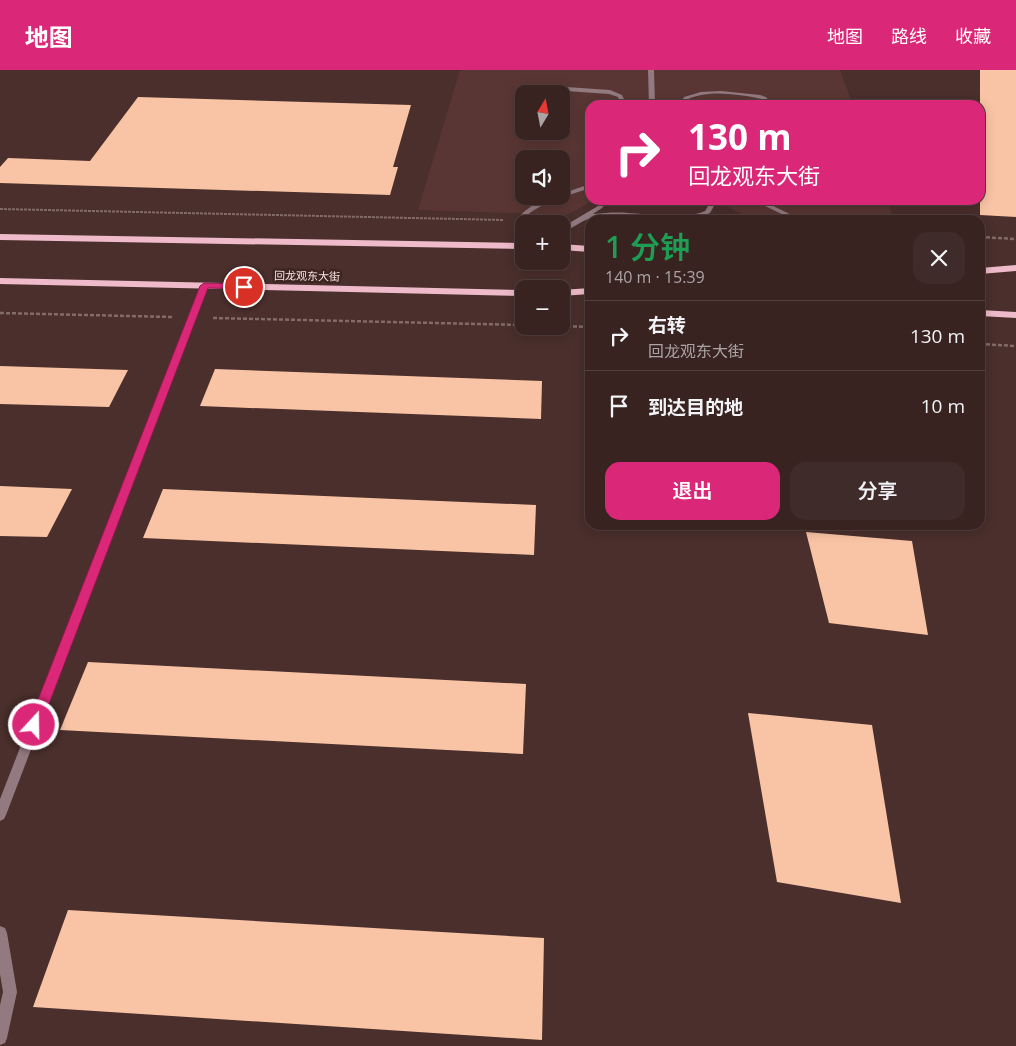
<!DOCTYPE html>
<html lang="zh">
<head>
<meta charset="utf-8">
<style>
  :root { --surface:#382321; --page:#3f2b2a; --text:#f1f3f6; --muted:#aba4a5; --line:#52403f; --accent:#db2777 }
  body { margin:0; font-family:"Open Sans","Noto Sans SC",sans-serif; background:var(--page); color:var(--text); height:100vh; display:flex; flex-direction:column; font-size:19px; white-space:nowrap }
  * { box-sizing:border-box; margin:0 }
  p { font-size:16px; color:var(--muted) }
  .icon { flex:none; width:28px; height:28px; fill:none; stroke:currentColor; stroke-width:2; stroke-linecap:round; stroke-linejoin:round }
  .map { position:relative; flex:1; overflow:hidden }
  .side { position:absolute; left:585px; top:145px; width:400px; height:315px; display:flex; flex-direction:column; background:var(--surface); border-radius:15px; box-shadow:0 2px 12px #0003,0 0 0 1px var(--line) }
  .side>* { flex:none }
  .hud { position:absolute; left:585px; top:30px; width:400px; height:105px; border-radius:15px; box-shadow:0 2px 12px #0003,0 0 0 1px var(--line); background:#db2777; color:#fff; overflow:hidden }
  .needle { width:32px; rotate:10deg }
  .controls { position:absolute; left:515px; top:15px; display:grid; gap:10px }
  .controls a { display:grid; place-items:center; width:55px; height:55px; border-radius:10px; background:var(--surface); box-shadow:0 2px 12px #0003,0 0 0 1px var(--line); font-size:25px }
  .pin { position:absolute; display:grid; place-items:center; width:42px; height:42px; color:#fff; margin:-21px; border:2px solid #fff; border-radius:50%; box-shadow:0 1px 5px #0007 }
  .me { position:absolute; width:55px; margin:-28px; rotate:21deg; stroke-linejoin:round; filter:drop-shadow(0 0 4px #0008) }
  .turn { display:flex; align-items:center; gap:18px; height:105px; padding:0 20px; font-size:22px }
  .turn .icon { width:65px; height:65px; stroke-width:2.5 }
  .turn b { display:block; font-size:35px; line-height:42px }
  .round { display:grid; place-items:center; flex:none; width:52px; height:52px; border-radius:15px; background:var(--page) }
  .overview { display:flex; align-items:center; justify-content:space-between; height:85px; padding:0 20px }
  h1 { font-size:30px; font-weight:600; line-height:38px; color:#1e9e55 }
  .cta { display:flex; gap:10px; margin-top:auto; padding:10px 20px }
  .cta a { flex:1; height:58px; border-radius:15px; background:var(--accent); color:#fff; font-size:20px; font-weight:600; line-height:58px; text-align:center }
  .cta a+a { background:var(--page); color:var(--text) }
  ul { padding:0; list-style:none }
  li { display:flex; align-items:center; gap:15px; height:70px; padding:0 20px; border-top:1px solid var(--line) }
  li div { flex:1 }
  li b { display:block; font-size:19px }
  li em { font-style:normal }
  header { display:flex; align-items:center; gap:30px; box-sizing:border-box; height:70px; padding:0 25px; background:var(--accent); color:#fff }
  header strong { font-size:24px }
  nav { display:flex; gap:28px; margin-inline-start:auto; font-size:18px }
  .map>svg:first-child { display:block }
</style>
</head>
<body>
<header>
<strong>地图</strong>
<nav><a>地图</a><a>路线</a><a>收藏</a></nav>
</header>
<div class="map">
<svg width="1016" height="976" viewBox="0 0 1016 976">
  <rect width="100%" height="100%" fill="#4a2f2c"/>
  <g fill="#593633" fill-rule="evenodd">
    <path d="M 460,0 L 840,0 L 853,35 L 590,35 L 590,130 L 594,130 L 567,145 L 418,140 ZM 524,24 L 561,24 L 561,61 L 524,61 ZM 524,89 L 561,89 L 561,126 L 524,126 Z"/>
    <polygon points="684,130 887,130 894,150 753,150 719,132"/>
  </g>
  <g fill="#f9c4a5">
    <polygon points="980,0 1016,0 1016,147 980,145"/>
    <polygon points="138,27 411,35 393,97 398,97 390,125 0,113 0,97 8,88 90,91"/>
    <polygon points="0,296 128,300 109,337 0,334"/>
    <polygon points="215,299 542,311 541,349 200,336"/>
    <polygon points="0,416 72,419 47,467 0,466"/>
    <polygon points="163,419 536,435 534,485 143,468"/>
    <polygon points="806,462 912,471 928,565 829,553"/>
    <polygon points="88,592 526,614 523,684 60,660"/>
    <polygon points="748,643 872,655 901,833 777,812"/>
    <polygon points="68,840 544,868 542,970 33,937"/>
  </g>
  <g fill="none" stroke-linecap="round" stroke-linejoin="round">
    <polyline stroke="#836b68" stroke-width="2" stroke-dasharray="3 1" stroke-linecap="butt" points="0,139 504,150"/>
    <g stroke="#836b68" stroke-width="2.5" stroke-dasharray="4 2" stroke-linecap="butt">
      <polyline points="980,167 1016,169"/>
      <polyline points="0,243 172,247"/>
      <polyline points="213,248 524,255"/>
      <polyline points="561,256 590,257"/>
      <polyline points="980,274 1016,276"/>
    </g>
    <g fill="#937a81" fill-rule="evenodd">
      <polygon points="537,15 610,20 622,25 627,35 621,35 618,27 609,24 537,19 523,23 519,32 515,32 519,21"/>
      <path d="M 721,21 L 760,25 L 766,27 L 772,35 L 766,35 L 762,29 L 757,28 C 736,24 709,20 688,29 L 686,35 L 680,35 L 684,27 L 701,22 Z"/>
      <path d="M 602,130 L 609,130 L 602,138 L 593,144 C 605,143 616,142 628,143 C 653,144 681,151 705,141 L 708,136 L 707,130 L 713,130 L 714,136 L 710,143 C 673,159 631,140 592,148 C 580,151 572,159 561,163 L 561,158 L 598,136 Z"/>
    </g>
    <g fill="#937a81" fill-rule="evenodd">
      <polygon points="648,0 654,0 655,35 649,35"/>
      <path d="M 590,114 L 590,118 C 570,125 540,133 525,147 L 520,146 C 528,136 548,126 561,126 L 561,124 Z"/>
      <polygon points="753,130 761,130 802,150 794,150"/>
    </g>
    <g fill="#937a81" fill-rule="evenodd">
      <polygon points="201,214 204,214 208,216 6,745 4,749 0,751 0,729"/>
      <polygon points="0,856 5,858 7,863 17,922 7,968 5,973 0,975 0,935 3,922 0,904"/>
    </g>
    <g fill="#efbbca" fill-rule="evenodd">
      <polygon points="0,164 524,173 524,179 0,170"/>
      <polygon points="561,174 590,176 590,182 561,180"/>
      <polygon points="1016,195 1016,201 980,204 980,198"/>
      <polygon points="0,208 524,220 524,226 0,214"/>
      <polygon points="590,218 590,224 561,226 561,220"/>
      <polygon points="980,240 1016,242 1016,248 980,246"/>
    </g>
  </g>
  <polygon fill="#db2777" stroke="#8e194d" points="204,213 244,214 249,217 244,219 208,218 41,655 39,660 34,661 30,660 28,655 200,216"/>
  <g text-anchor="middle" stroke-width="5" stroke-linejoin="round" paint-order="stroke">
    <g font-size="11" fill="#fae7e5" stroke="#3f2522">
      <text transform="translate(307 206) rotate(1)" y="4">回龙观东大街</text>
    </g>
  </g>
</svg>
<div class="controls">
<a><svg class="needle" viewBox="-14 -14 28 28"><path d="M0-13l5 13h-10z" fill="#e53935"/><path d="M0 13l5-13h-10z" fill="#aba4a5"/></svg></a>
<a><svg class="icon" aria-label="sound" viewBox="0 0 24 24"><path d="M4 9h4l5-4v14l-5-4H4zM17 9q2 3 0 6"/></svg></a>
<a>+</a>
<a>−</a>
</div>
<div class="pin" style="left:244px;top:217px;background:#d93025"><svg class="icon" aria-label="arrive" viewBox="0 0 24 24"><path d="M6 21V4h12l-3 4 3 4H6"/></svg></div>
<svg class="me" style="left:34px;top:655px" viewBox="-20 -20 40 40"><circle r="17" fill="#db2777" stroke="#fff" stroke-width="3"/><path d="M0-11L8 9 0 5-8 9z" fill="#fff"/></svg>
<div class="hud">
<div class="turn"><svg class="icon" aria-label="right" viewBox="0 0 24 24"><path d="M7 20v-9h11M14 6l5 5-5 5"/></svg><div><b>130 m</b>回龙观东大街</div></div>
</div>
<section class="side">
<div class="overview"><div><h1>1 分钟</h1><p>140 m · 15:39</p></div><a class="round"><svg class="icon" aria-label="close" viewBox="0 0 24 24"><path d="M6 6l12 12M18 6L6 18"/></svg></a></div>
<ul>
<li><svg class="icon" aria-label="right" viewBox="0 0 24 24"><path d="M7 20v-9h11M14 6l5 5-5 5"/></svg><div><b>右转</b><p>回龙观东大街</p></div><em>130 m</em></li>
<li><svg class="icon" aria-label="arrive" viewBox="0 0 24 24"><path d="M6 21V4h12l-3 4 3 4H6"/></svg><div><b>到达目的地</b></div><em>10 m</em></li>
</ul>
<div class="cta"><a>退出</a><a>分享</a></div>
</section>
</div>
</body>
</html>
